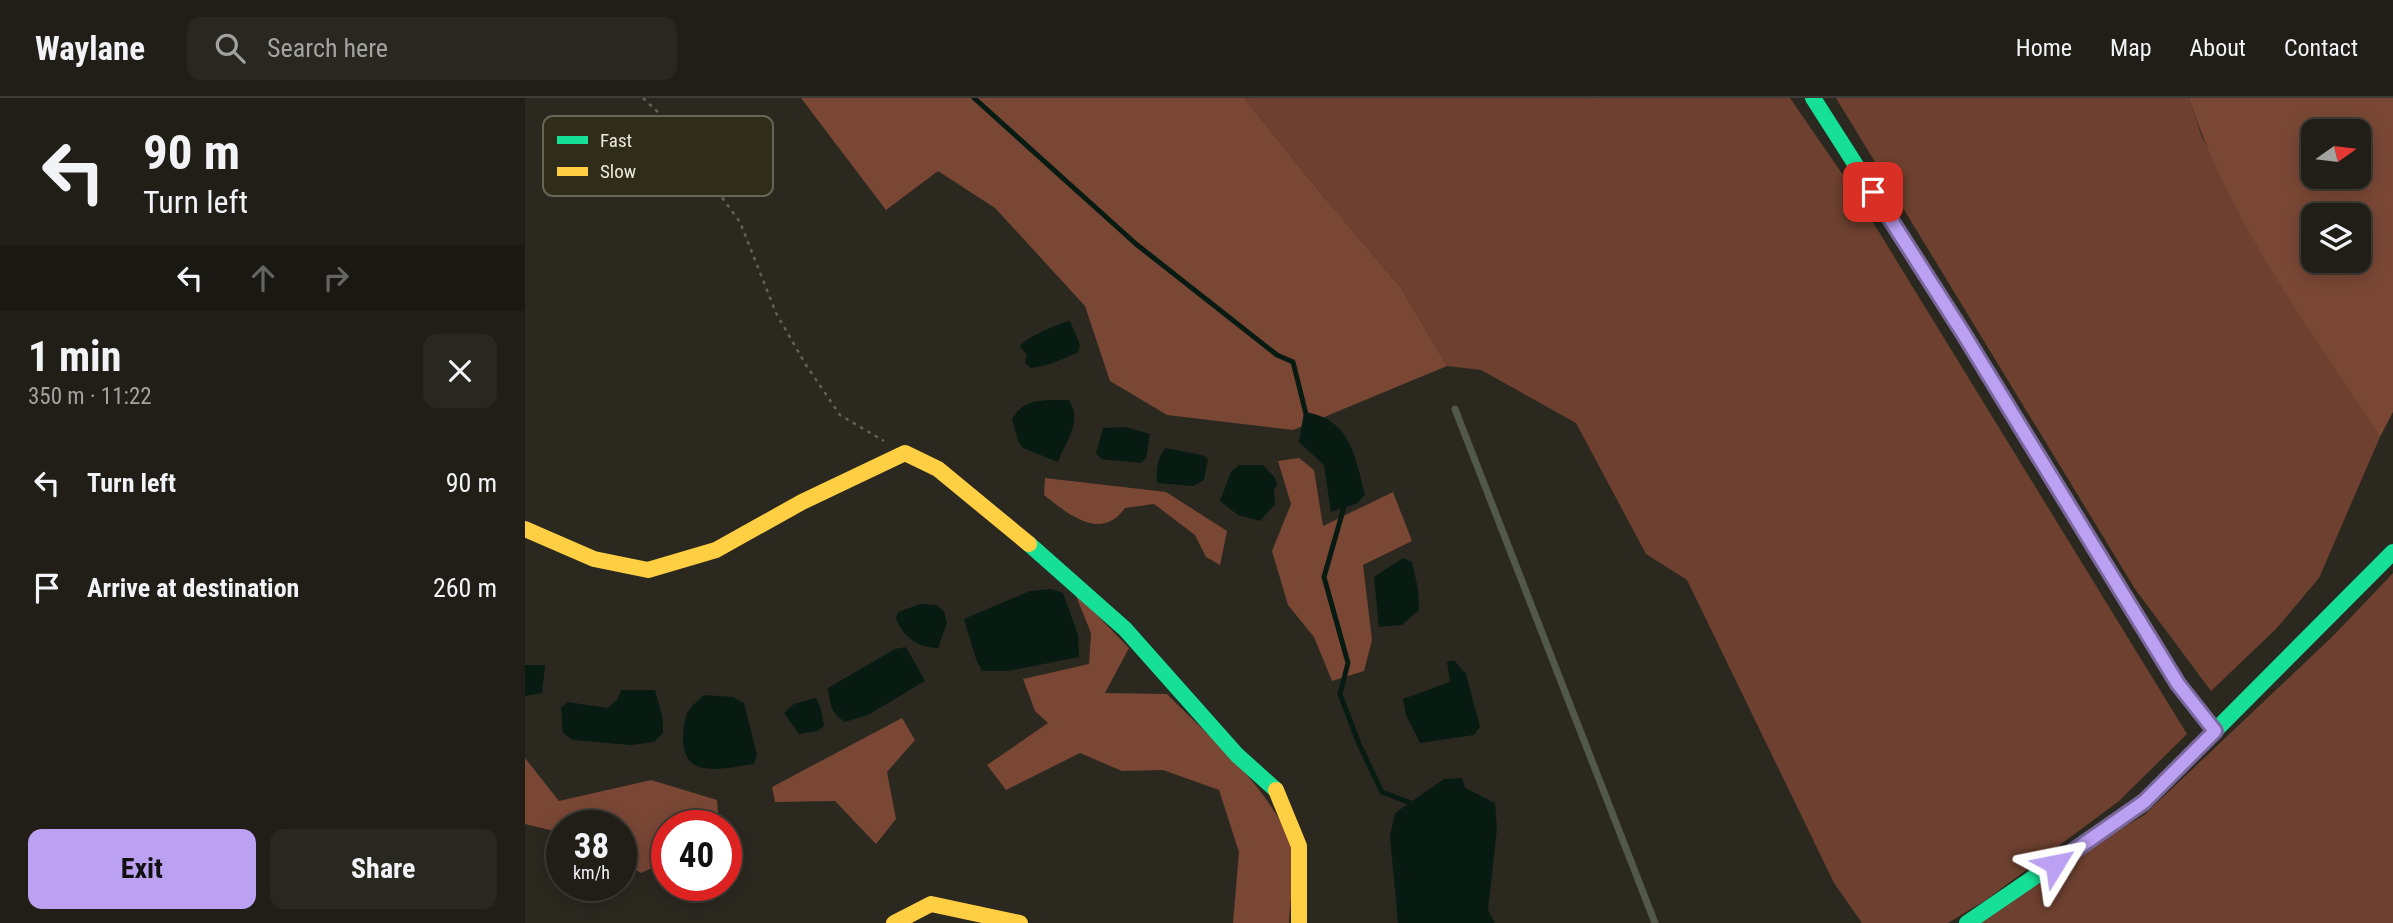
<!DOCTYPE html>
<html lang="en">
<head>
<meta charset="utf-8">
<style>
  :root { --surface:#201e17; --page:#282720; --text:#f1f3f6; --muted:#a2a2a1; --line:#3d3c36; --accent:#bca0f2 }
  body { margin:0; font-family:"Roboto Condensed",sans-serif; background:var(--page); color:var(--text); height:100vh; display:flex; flex-direction:column; font-size:26px; white-space:nowrap }
  * { box-sizing:border-box; margin:0 }
  p { font-size:23px; color:var(--muted) }
  .icon { flex:none; width:38px; height:38px; fill:none; stroke:currentColor; stroke-width:2; stroke-linecap:round; stroke-linejoin:round }
  .map { position:relative; flex:1; overflow:hidden }
  .panel { display:flex; flex-direction:column; background:var(--surface); width:525px }
  .panel>* { flex:none }
  .banner { background:#201e17; color:var(--text); overflow:hidden }
  .needle { width:46px; rotate:76deg }
  .tools { position:absolute; left:1776px; top:21px; display:grid; gap:14px }
  .tools a { display:grid; place-items:center; width:70px; height:70px; border-radius:14px; background:var(--surface); box-shadow:0 4px 18px #0003,0 0 0 2px var(--line); font-size:35px }
  .speed { position:absolute; left:21px; top:712px; display:flex; gap:14px; font-size:35px; font-weight:700; text-align:center }
  .speed>* { display:grid; place-content:center; width:91px; height:91px; border-radius:50%; background:var(--surface); box-shadow:0 4px 18px #0003,0 0 0 2px var(--line); line-height:1 }
  .speed small { font-size:18px; font-weight:400 }
  .speed .limit { border:10px solid #d22; background:#fff; color:#111 }
  .pin { position:absolute; display:grid; place-items:center; width:60px; height:60px; color:#fff; margin:-30px; border-radius:14px; box-shadow:0 4px 10px #0006 }
  .me { position:absolute; width:77px; margin:-38px; rotate:55deg; stroke-linejoin:round; filter:drop-shadow(0 0 5px #0008) }
  .turn { display:flex; align-items:center; gap:24px; height:147px; padding:0 28px; font-size:32px }
  .turn .icon { width:91px; height:91px; stroke-width:2.5 }
  .turn b { display:block; font-size:49px; line-height:60px }
  .lanes { display:flex; align-items:center; height:66px; padding:0 28px; background:#0003; justify-content:center; gap:35px; direction:ltr }
  .lanes .off { opacity:.35 }
  .round { display:grid; place-items:center; flex:none; width:74px; height:74px; border-radius:14px; background:var(--page) }
  .overview { display:flex; align-items:center; justify-content:space-between; height:119px; padding:0 28px }
  h1 { font-size:42px; font-weight:700; line-height:52px }
  .action { display:flex; gap:14px; margin-top:auto; padding:14px 28px }
  .action a { flex:1; height:80px; border-radius:14px; background:var(--accent); color:#111; font-size:28px; font-weight:700; line-height:80px; text-align:center }
  .action a+a { background:var(--page); color:var(--text) }
  ul { padding:0; list-style:none }
  li { display:flex; align-items:center; gap:21px; height:105px; padding:0 28px }
  li div { flex:1 }
  li b { display:block; font-size:26px }
  li em { font-style:normal }
  header { display:flex; align-items:center; gap:42px; box-sizing:border-box; height:98px; padding:0 35px; background:var(--surface); border-bottom:2px solid var(--line) }
  header strong { font-size:33px }
  nav { display:flex; gap:38px; margin-inline-start:auto; font-size:24px }
  .search { width:490px; height:63px; background:var(--page); display:flex; align-items:center; gap:18px; box-sizing:border-box; padding:0 24px; border-radius:14px; color:var(--muted); font-size:26px }
  main { display:flex; flex:1; min-height:0 }
  .map>svg:first-child { display:block }
</style>
</head>
<body>
<header>
<strong>Waylane</strong>
<div class="search"><svg class="icon" aria-label="search" viewBox="0 0 24 24"><circle cx="10" cy="10" r="6"/><path d="M15 15l6 6"/></svg>Search here</div>
<nav><a>Home</a><a>Map</a><a>About</a><a>Contact</a></nav>
</header>
<main>
<section class="panel">
<div class="banner">
<div class="turn"><svg class="icon" aria-label="left" viewBox="0 0 24 24"><path d="M17 20v-9H6M10 6l-5 5 5 5"/></svg><div><b>90 m</b>Turn left</div></div>
<div class="lanes"><svg class="icon" aria-label="left" viewBox="0 0 24 24"><path d="M17 20v-9H6M10 6l-5 5 5 5"/></svg><svg class="icon off" aria-label="ahead" viewBox="0 0 24 24"><path d="M12 20V5M6 11l6-6 6 6"/></svg><svg class="icon off" aria-label="right" viewBox="0 0 24 24"><path d="M7 20v-9h11M14 6l5 5-5 5"/></svg></div>
</div>
<div class="overview"><div><h1>1 min</h1><p>350 m · 11:22</p></div><a class="round"><svg class="icon" aria-label="close" viewBox="0 0 24 24"><path d="M6 6l12 12M18 6L6 18"/></svg></a></div>
<ul>
<li><svg class="icon" aria-label="left" viewBox="0 0 24 24"><path d="M17 20v-9H6M10 6l-5 5 5 5"/></svg><div><b>Turn left</b></div><em>90 m</em></li>
<li><svg class="icon" aria-label="arrive" viewBox="0 0 24 24"><path d="M6 21V4h12l-3 4 3 4H6"/></svg><div><b>Arrive at destination</b></div><em>260 m</em></li>
</ul>
<div class="action"><a>Exit</a><a>Share</a></div>
</section>
<div class="map">
<svg width="1868" height="825" viewBox="0 0 1868 825">
  <rect width="100%" height="100%" fill="#2a281f"/>
  <g fill="#6d402f">
    <polygon points="719,0 1265,0 1327,90 1662,636 1594,703 1461,802 1423,825 1337,825 1309,785 1162,482 1121,456 1051,325 956,272 922,268 877,191 789,87"/>
    <polygon points="1311,0 1664,0 1677,39 1773,213 1855,339 1794,480 1751,531 1686,593 1610,491"/>
    <polygon points="1868,475 1868,825 1442,825 1619,717 1809,537"/>
  </g>
  <g fill="#7a4735" fill-rule="evenodd">
    <polygon points="276,0 719,0 789,87 877,191 922,268 768,332 642,317 585,283 560,208 470,110 413,73 361,112"/>
    <path d="M 1664,0 L 1868,0 L 1868,314 L 1855,339 C 1785,231 1704,123 1664,0 ZM 1788,33 L 1834,33 L 1834,79 L 1788,79 ZM 1788,117 L 1834,117 L 1834,163 L 1788,163 Z"/>
    <polygon points="774,360 789,372 798,428 868,394 887,443 838,467 847,542 839,573 807,583 789,539 763,507 747,453 766,406 753,363"/>
    <path d="M 520,380 L 641,394 L 702,433 L 695,467 L 681,459 L 670,437 L 629,406 L 600,410 C 576,444 543,416 519,397 Z"/>
    <path d="M 549,493 L 604,550 L 580,595 L 642,596 C 685,640 747,690 767,750 C 771,764 765,808 764,825 L 708,825 L 714,754 L 694,692 L 638,672 L 597,673 L 555,655 L 481,692 L 462,667 L 523,625 L 510,613 L 498,581 L 564,566 L 566,535 Z"/>
    <polygon points="377,620 390,642 362,674 371,721 351,746 310,703 250,704 247,689"/>
    <polygon points="0,660 34,703 126,682 192,702 194,728 142,728 142,763 116,775 96,762 96,728 37,728 37,735 0,726"/>
  </g>
  <g fill="#071b12">
    <path d="M 545,223 L 555,247 L 553,254 C 537,262 523,268 506,270 L 500,265 L 502,257 L 495,248 C 500,240 534,225 545,223 Z"/>
    <path d="M 533,302 L 544,302 C 558,324 541,342 533,364 L 498,350 L 494,345 L 487,322 C 495,303 514,302 533,302 Z"/>
    <path d="M 779,314 C 825,320 830,358 840,396 L 833,405 L 806,414 L 799,367 L 774,344 Z"/>
    <polygon points="601,329 625,336 621,360 616,365 576,361 571,355 578,330"/>
    <path d="M 640,350 L 677,357 L 683,361 L 679,382 L 668,388 L 632,385 C 631,372 632,361 640,350 Z"/>
    <polygon points="714,367 738,367 750,380 752,386 749,392 750,406 735,423 713,417 695,403 706,374"/>
    <polygon points="878,460 887,464 893,491 894,512 877,527 854,529 849,479"/>
    <polygon points="526,491 538,495 553,537 554,559 483,573 457,573 451,561 439,521 505,493"/>
    <path d="M 396,506 L 411,507 L 419,513 L 422,525 L 413,550 C 393,550 378,539 371,520 L 373,514 Z"/>
    <path d="M 381,549 L 400,583 L 343,617 L 320,624 C 306,615 305,606 303,590 L 370,551 Z"/>
    <polygon points="929,562 941,576 955,629 949,637 895,645 881,617 878,601 925,584 922,564"/>
    <polygon points="0,567 20,567 17,595 0,598"/>
    <polygon points="96,592 130,592 138,621 138,635 129,644 106,647 48,642 38,635 36,610 42,604 83,610 92,602"/>
    <path d="M 179,597 L 208,599 L 219,605 L 232,657 L 229,666 C 212,668 183,676 168,666 C 155,657 157,632 161,618 C 164,610 172,603 179,597 Z"/>
    <polygon points="291,600 296,611 299,628 292,633 274,636 259,615 269,606"/>
    <polygon points="937,680 940,690 970,705 972,731 963,812 970,825 873,825 865,738 870,715 919,681"/>
  </g>
  <g fill="none" stroke-linecap="round" stroke-linejoin="round">
    <g stroke="#071b12" stroke-width="5">
      <polyline points="449,0 611,146 752,257 768,264 782,320"/>
      <polyline points="817,403 819,409 799,479 823,565 815,596 834,646 857,694 891,707"/>
    </g>
    <g stroke="#5f6358" stroke-width="2.5" stroke-dasharray="3.5 5" stroke-linecap="butt">
      <polyline points="118,0 137,18 215,124 251,215 281,267 315,317 359,343"/>
      <polyline points="1069,0 1070,0"/>
    </g>
    <polyline stroke="#52594c" stroke-width="7" points="930,311 1130,825"/>
    <g stroke="#16e098" stroke-width="16">
      <polyline points="1288,0 1438,235 1552,420"/>
      <polyline points="504,446 600,531 712,657 751,692"/>
      <polyline points="1442,825 1619,704 1868,454"/>
    </g>
    <g stroke="#ffcf43" stroke-width="16">
      <polyline points="1552,420 1653,586 1690,633"/>
      <polyline points="0,431 69,461 123,472 191,452 277,404 380,355 413,371 504,446"/>
      <polyline points="751,692 774,748 774,825"/>
      <polyline points="369,825 406,806 495,825"/>
    </g>
  </g>
  <g fill="none" stroke-linecap="round" stroke-linejoin="round">
    <defs>
      <polyline id="route" points="1348,94 1438,235 1653,586 1690,633 1619,704 1530,766"/>
    </defs>
    <use href="#route" stroke="#7a689d" stroke-width="18"/>
    <use href="#route" stroke="#bca0f2" stroke-width="12"/>
  </g>
  <rect x="18" y="18" width="230" height="80" rx="10" fill="#2f2c1a" stroke="#676554" stroke-width="2"/>
  <rect x="32" y="38" width="31" height="8" fill="#16e098"/>
  <rect x="32" y="69" width="31" height="9" fill="#ffcf43"/>
  <g font-size="19" fill="#eae9dd">
    <text x="75" y="49">Fast</text>
    <text x="75" y="80">Slow</text>
  </g>
</svg>
<div class="tools">
<a><svg class="needle" viewBox="-14 -14 28 28"><path d="M0-13l5 13h-10z" fill="#e53935"/><path d="M0 13l5-13h-10z" fill="#a2a2a1"/></svg></a>
<a><svg class="icon" aria-label="layers" viewBox="0 0 24 24"><path d="M12 4l9 5-9 5-9-5zM3 14l9 5 9-5"/></svg></a>
</div>
<div class="speed"><div>38<small>km/h</small></div><div class="limit">40</div></div>
<div class="pin" style="left:1348px;top:94px;background:#d93025"><svg class="icon" aria-label="arrive" viewBox="0 0 24 24"><path d="M6 21V4h12l-3 4 3 4H6"/></svg></div>
<svg class="me" style="left:1530px;top:766px" viewBox="-20 -20 40 40"><path d="M0-17L14 15 0 8-14 15z" fill="#bca0f2" stroke="#fff" stroke-width="4"/></svg>
</div>
</main>
</body>
</html>
